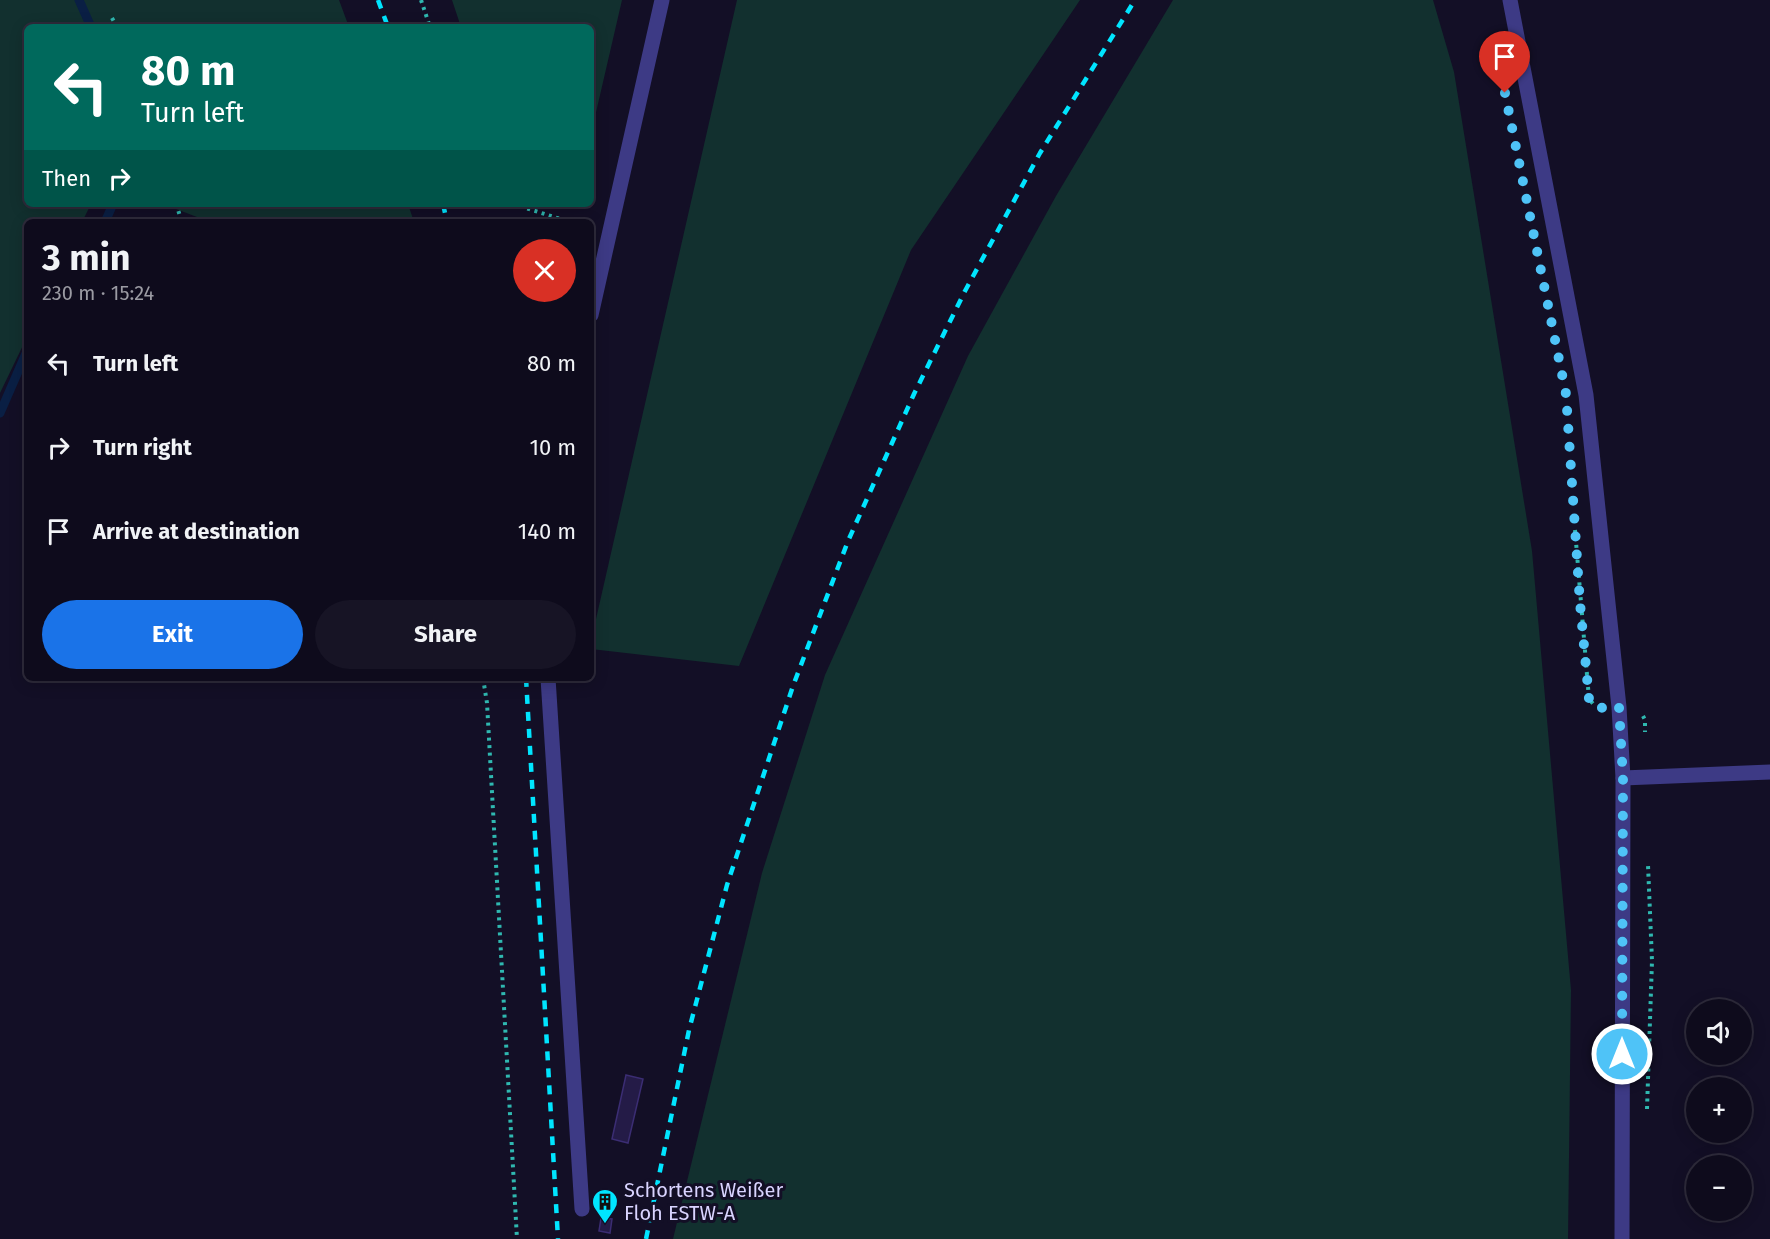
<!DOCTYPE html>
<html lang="en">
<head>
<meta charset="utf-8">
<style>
  :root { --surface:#0e0b1c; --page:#171425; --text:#f1f3f6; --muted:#9b9ba3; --line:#2e2b3b; --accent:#1a73e8 }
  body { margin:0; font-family:"Fira Sans",sans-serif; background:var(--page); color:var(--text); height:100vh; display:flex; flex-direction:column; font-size:22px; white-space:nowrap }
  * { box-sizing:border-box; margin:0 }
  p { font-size:20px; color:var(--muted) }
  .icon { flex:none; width:33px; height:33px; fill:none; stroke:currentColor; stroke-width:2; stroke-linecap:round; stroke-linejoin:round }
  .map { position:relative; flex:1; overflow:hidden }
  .drawer { position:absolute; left:24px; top:219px; width:570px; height:462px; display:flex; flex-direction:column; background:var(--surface); border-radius:9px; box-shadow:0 3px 15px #0003,0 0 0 2px var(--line) }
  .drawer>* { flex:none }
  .hud { position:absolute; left:24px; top:24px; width:570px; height:183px; border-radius:9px; box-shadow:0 3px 15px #0003,0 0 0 2px var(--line); background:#00695c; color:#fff; overflow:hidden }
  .tools { position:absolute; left:1686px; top:999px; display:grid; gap:12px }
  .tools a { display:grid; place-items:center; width:66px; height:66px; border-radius:50%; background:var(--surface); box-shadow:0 3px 15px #0003,0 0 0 2px var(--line); font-size:30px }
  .pin { position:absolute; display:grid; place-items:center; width:51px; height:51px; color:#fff; margin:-62px -26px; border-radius:50% 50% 50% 0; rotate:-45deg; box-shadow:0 0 6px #0007 }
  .pin .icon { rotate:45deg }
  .me { position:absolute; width:66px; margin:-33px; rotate:0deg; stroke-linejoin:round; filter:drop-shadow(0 0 4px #0008) }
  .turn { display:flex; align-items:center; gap:21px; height:126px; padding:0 18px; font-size:27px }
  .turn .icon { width:78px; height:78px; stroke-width:2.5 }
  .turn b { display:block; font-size:42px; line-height:51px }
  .then { display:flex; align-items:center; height:57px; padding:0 18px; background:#0003; gap:12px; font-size:22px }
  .round { display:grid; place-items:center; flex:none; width:63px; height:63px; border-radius:32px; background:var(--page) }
  .head { display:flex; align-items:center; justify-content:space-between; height:102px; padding:0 18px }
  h1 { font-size:36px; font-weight:700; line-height:45px }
  .action { display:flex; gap:12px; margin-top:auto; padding:12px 18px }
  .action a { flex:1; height:69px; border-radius:36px; background:var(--accent); color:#fff; font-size:24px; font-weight:700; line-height:69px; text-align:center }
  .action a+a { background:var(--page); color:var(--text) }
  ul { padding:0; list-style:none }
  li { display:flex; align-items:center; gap:18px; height:84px; padding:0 18px }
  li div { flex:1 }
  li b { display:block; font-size:22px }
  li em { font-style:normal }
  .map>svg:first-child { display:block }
</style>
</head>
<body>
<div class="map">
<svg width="1770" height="1239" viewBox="0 0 1770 1239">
  <rect width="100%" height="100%" fill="#130f26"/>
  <g fill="#12302f">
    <polygon points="0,0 339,0 349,27 27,27 27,204 91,204 82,222 27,222 27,337 0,393"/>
    <polygon points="452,0 622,0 591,134 591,27 461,27"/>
    <polygon points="737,0 1080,0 911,250 739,666 591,649 591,641"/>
    <polygon points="1173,0 1433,0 1454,72 1532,551 1571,990 1568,1239 673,1239 762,873 825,675 968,356 1056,196"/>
    <polygon points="163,204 408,204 414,222 210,222"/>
  </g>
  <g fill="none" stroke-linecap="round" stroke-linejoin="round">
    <g stroke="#0a1f44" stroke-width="9">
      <polyline points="79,0 91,27"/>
      <polyline points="105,222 113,204"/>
      <polyline points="0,413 27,351"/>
    </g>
  </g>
  <g fill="#241b47" stroke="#3b2d73" stroke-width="1.5">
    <polygon points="626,1075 643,1079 628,1143 612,1139"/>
    <polygon points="601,1218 612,1219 610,1233 599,1231"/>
  </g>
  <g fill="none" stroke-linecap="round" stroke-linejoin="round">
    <g stroke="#2fb8b0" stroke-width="4" stroke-dasharray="3 4.5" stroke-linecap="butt">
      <polyline points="421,0 430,27"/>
      <polyline points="112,18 117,27"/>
      <polyline points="176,204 182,222"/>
      <polyline points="513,204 570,222"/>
      <polyline points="66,222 67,222"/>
      <polyline points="1575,530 1589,699 1595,706"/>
      <polyline points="483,678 487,703 517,1239"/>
      <polyline points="1643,716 1645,720 1645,732"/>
      <polyline points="1647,1109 1652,961 1648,865"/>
    </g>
    <g stroke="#3d3a85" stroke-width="15">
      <polyline points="591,315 662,0"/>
      <polyline points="548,678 582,1209"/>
    </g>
    <polyline stroke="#3d3a85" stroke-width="15" points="1623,778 1770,772"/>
    <polyline stroke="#3d3a85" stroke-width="15" points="1510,0 1586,395 1619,707 1623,778 1622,1239"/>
    <g stroke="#00e5ff" stroke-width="4.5" stroke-dasharray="9 8" stroke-linecap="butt">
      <polyline points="378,0 388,27"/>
      <polyline points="443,204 447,222"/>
      <polyline points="526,678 558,1239"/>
      <polyline points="646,1239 689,1030 727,885 793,686 848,541 914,394 965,291 1040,153 1135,0"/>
    </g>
  </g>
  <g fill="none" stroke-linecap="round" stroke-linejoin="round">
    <polyline stroke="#4fc3f7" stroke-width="10" stroke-dasharray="0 18" points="1505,93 1566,394 1580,603 1589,699 1597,708 1619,707 1623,778 1622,1054"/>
  </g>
  <defs>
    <symbol id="building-pin" viewBox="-11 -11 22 30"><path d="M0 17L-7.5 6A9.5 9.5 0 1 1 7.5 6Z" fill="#00e5ff" stroke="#130f26"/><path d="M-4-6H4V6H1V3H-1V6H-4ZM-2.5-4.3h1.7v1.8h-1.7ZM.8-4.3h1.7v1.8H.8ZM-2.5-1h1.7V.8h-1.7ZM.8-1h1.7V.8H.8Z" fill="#111"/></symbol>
  </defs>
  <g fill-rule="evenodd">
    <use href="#building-pin" x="590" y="1187" width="30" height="40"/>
  </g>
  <g text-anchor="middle" stroke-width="6" stroke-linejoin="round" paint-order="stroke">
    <g font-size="20" fill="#d9d4ff" stroke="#130f26" text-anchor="start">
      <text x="624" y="1197">Schortens Weißer<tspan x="624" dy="23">Floh ESTW-A</tspan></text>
    </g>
  </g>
</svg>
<div class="tools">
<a><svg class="icon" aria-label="sound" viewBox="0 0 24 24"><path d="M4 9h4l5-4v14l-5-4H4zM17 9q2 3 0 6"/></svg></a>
<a>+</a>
<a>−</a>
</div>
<div class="pin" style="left:1505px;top:93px;background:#d93025"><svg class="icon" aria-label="arrive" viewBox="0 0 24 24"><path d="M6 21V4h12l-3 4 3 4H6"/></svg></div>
<svg class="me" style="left:1622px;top:1054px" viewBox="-20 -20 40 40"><circle r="17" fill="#4fc3f7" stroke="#fff" stroke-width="3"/><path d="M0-11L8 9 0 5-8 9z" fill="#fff"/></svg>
<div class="hud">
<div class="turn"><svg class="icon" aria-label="left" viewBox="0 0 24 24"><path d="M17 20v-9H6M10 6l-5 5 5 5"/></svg><div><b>80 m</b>Turn left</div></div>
<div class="then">Then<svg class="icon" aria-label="right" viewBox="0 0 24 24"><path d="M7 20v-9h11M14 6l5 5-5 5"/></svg></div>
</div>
<section class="drawer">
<div class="head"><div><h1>3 min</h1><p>230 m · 15:24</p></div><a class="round" style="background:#d93025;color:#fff"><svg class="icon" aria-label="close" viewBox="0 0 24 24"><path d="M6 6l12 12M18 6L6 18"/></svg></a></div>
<ul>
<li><svg class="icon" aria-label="left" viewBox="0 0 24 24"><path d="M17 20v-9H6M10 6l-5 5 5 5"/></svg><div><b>Turn left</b></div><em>80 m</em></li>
<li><svg class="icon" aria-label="right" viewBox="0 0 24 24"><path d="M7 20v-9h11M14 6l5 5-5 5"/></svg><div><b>Turn right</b></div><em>10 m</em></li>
<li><svg class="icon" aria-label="arrive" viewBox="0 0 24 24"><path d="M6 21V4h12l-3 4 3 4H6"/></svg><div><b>Arrive at destination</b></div><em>140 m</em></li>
</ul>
<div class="action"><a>Exit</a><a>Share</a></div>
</section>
</div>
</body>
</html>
